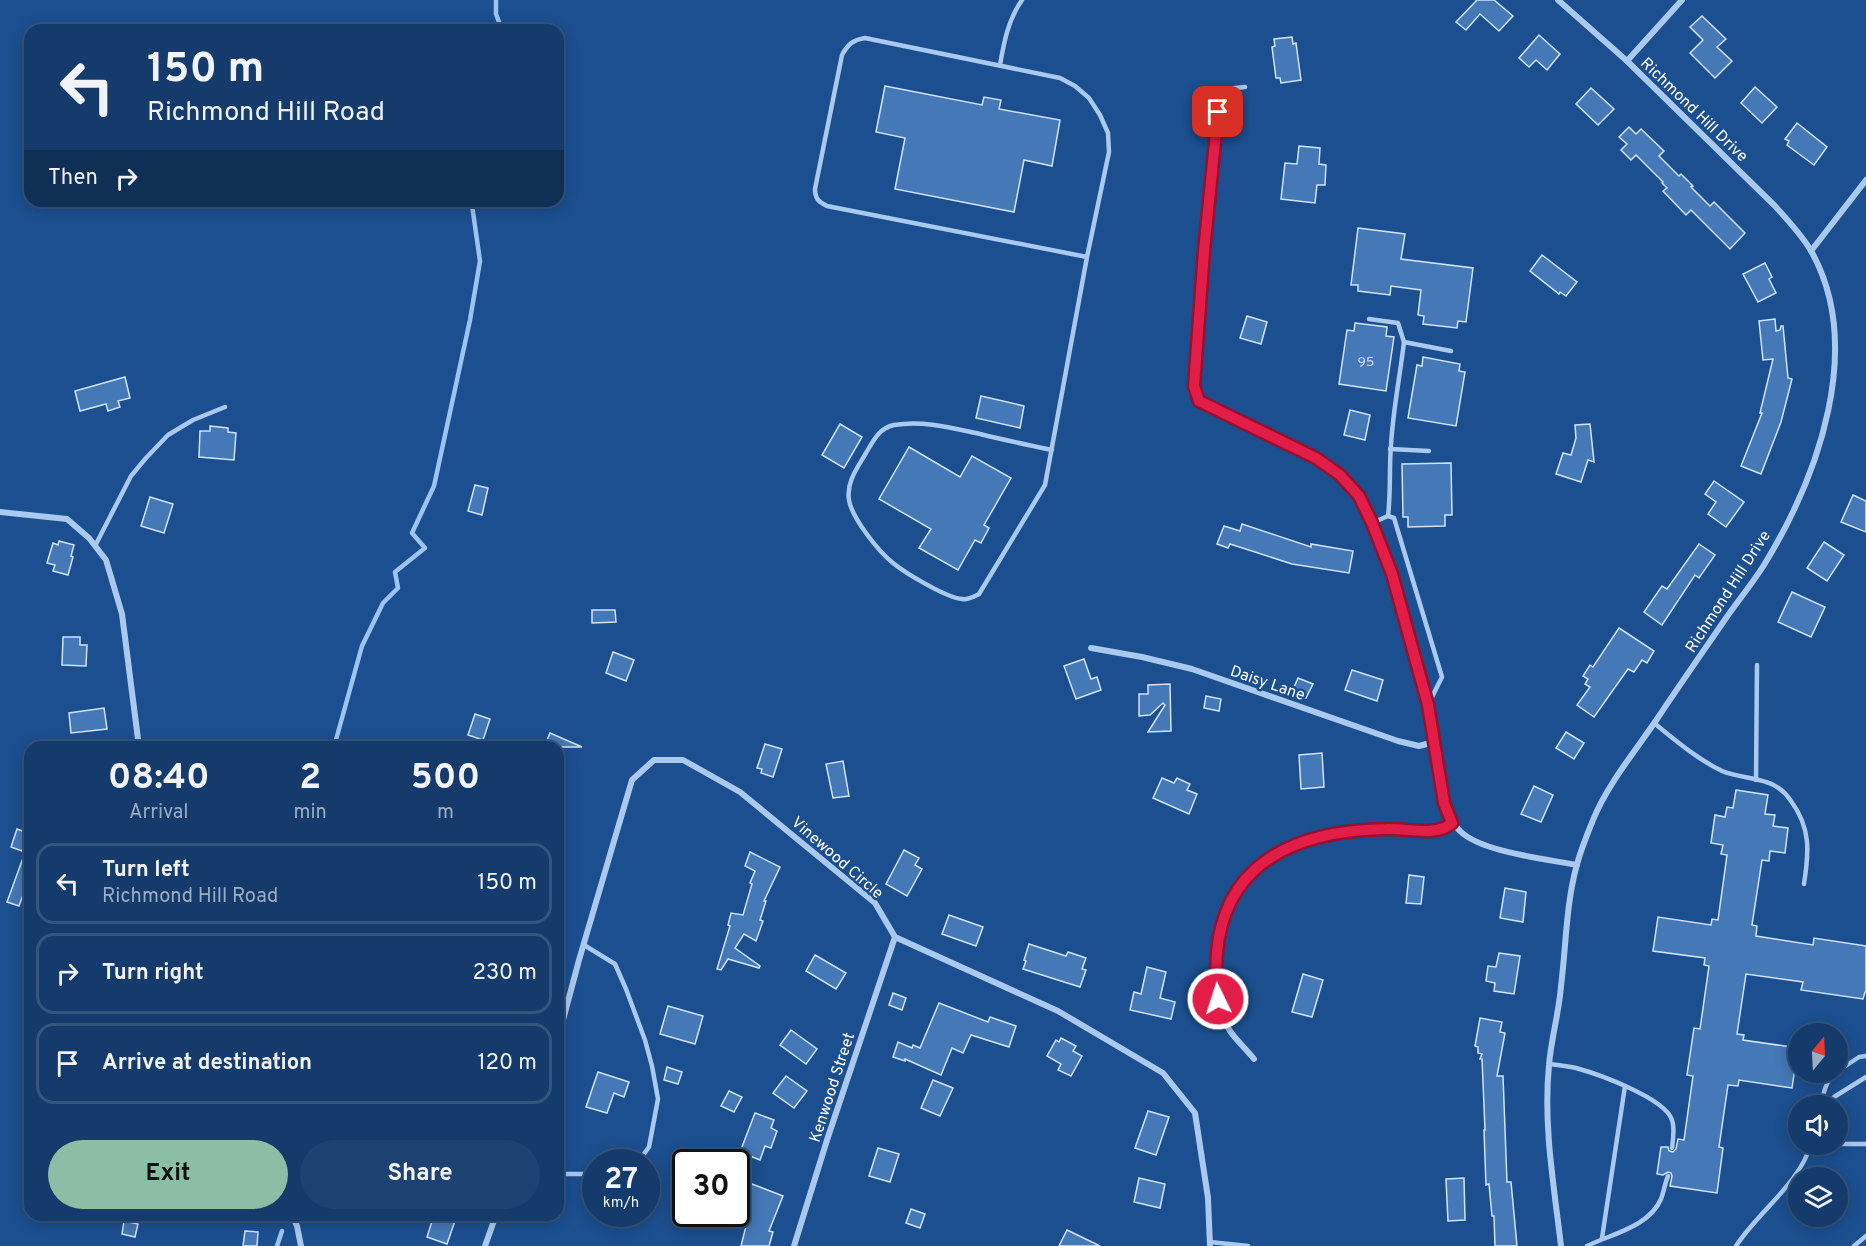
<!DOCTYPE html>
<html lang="en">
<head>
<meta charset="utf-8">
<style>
  :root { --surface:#143b6b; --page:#1d4271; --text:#f1f3f6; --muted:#9dadc1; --line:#33557e; --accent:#8abfa5 }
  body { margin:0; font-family:Overpass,sans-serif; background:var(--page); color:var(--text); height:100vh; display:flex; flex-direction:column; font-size:22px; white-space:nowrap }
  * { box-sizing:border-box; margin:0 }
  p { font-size:20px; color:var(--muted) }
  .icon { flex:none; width:33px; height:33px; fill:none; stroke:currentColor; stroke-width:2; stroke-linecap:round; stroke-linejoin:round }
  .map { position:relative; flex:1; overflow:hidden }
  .panel { position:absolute; left:24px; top:741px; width:540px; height:480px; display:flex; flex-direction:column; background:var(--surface); border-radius:18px; box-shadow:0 3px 15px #0003,0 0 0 2px var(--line) }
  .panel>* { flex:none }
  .hud { position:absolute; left:24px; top:24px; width:540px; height:183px; border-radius:18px; box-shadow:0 3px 15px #0003,0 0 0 2px var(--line); background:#143b6b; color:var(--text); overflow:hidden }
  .needle { width:39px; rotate:18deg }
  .tools { position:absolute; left:1788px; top:1023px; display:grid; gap:12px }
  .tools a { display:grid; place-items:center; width:60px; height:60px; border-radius:50%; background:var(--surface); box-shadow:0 3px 15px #0003,0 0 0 2px var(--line); font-size:30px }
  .speed { position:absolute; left:582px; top:1149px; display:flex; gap:12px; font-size:30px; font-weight:700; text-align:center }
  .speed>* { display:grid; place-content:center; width:78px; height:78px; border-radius:50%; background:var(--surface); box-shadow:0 3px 15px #0003,0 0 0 2px var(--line); line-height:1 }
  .speed small { font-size:15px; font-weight:400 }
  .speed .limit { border:3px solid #111; border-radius:9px; background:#fff; color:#111 }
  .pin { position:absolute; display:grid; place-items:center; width:51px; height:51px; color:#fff; margin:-26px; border-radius:12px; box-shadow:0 3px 9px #0006 }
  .me { position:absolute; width:66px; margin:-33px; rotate:356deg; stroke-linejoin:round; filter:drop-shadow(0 0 4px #0008) }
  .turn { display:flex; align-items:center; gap:21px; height:126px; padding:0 24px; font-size:27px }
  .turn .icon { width:78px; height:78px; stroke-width:2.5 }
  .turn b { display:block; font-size:42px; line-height:51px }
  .then { display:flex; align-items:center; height:57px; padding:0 24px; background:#0003; gap:12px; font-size:22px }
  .eta { display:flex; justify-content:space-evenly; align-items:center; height:102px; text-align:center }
  .eta b { font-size:36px; font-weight:700; line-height:42px }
  .button { display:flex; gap:12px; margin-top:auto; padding:12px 24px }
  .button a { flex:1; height:69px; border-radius:36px; background:var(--accent); color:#111; font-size:24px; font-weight:700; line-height:69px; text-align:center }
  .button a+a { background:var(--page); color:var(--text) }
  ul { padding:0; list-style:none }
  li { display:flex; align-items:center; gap:18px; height:81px; margin:0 12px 9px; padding:0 12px; border:3px solid var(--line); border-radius:18px }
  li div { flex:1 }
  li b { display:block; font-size:22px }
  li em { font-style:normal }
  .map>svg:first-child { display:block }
</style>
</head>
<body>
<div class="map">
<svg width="1866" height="1246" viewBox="0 0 1866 1246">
  <rect width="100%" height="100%" fill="#1b4f8f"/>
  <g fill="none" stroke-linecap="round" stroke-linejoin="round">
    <g stroke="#9cc4f0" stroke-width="4.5">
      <polyline points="496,0 496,14 502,30"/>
      <polyline points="334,747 362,646 383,603 398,588 395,572 425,548 412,533 434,486 470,320 480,261 472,205 473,201"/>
      <polyline points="277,1246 282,1231"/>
    </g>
  </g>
  <g fill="#4478b7" stroke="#cfe3fa" stroke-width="1.5">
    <polygon points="1477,0 1494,0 1513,16 1499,31 1480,14 1466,30 1456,22"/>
    <polygon points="1702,16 1726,39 1717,47 1732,61 1715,78 1690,53 1703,40 1690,27"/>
    <polygon points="1539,35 1560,54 1547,70 1536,60 1529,67 1519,58"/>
    <polygon points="1292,37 1293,44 1296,43 1301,80 1281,83 1280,78 1276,78 1272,47 1275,46 1274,39"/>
    <polygon points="885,86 982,105 984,97 1001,100 999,109 1060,120 1052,166 1024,160 1014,212 895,189 905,138 876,132"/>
    <polygon points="1755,87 1777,107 1762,123 1741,103"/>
    <polygon points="1591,88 1614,109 1598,125 1576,104"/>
    <polygon points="1797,123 1827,147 1814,165 1787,145 1789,141 1785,139"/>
    <polygon points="1629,127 1636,134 1641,129 1664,151 1659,156 1679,176 1681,174 1693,186 1691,187 1710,206 1714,202 1745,233 1730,249 1691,210 1686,215 1663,191 1667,188 1662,183 1663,182 1636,155 1631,160 1621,150 1627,144 1619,137"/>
    <polygon points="1299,146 1320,148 1319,164 1326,165 1325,185 1317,185 1315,203 1281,199 1285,163 1297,164"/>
    <polygon points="1358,228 1405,234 1401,259 1473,268 1466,322 1458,321 1457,328 1423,324 1424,316 1418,315 1421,290 1391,286 1390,295 1358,291 1358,285 1351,285"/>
    <polygon points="1542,255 1577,282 1566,296 1560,292 1559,294 1530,271"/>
    <polygon points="1765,263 1772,277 1769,279 1776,293 1758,302 1743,274"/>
    <polygon points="1247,316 1267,322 1261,344 1240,338"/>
    <polygon points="1775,319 1776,331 1780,330 1781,326 1783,326 1788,378 1792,379 1781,422 1761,474 1741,466 1762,413 1760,413 1773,359 1763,360 1759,321"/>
    <polygon points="1355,323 1387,327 1386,336 1394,337 1386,391 1339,384 1347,330 1354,331"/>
    <polygon points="1423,357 1460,364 1459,371 1465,372 1456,426 1408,418 1417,365 1422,366"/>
    <polygon points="125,377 130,398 118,401 120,407 108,411 106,404 80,411 75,391"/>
    <polygon points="981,396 1024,406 1020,428 976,418"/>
    <polygon points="1350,410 1370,415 1365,440 1344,435"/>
    <polygon points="840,424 862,437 844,468 822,455"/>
    <polygon points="1590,424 1594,462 1588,460 1581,482 1556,474 1563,453 1571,455 1576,438 1575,425"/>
    <polygon points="210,426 228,428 228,432 236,433 234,460 199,457 200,431 210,431"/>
    <polygon points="909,447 960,477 972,456 1011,478 984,525 989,528 981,543 975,540 958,570 919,548 931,529 879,499"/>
    <polygon points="1451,463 1452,515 1445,515 1445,526 1408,527 1408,517 1403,517 1402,464"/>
    <polygon points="1714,481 1744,502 1726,527 1708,514 1716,502 1705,494"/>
    <polygon points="475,485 488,488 482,515 468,511"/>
    <polygon points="1853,495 1866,501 1866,532 1841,522"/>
    <polygon points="150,497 173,504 164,533 141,526"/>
    <polygon points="1242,524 1311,547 1311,544 1353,551 1349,573 1292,564 1230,544 1228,548 1217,544 1224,526 1240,531"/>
    <polygon points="59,541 74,545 71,556 73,557 68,575 53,571 55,565 47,563 53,543 58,545"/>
    <polygon points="1824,542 1844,555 1827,581 1807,568"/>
    <polygon points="1699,544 1715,555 1699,578 1695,575 1662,625 1644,612 1662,586 1667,589"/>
    <polygon points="1792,592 1825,607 1811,637 1778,622"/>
    <polygon points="592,610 615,610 616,622 592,623"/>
    <polygon points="1619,628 1654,651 1647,663 1642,660 1634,672 1628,669 1594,717 1577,705 1590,687 1585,684 1588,679 1583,676 1590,665 1593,667"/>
    <polygon points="63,637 80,637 80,645 87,645 86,666 62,665"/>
    <polygon points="613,652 634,660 626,681 606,673"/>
    <polygon points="1084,659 1091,679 1097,677 1101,690 1076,699 1064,666"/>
    <polygon points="1352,670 1383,680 1377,701 1345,690"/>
    <polygon points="1298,678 1313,684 1306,698 1292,692"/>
    <polygon points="1170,684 1171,731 1148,732 1165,705 1163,703 1150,715 1139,716 1139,694 1148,694 1148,685"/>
    <polygon points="1206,696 1221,699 1219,711 1204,708"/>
    <polygon points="104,708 107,729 71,733 69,713"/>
    <polygon points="475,714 490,719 483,740 468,735"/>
    <polygon points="1566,732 1584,743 1574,759 1556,748"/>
    <polygon points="550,733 582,747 544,747"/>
    <polygon points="765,744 782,749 773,777 761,773 762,769 757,768"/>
    <polygon points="1322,753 1324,787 1301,789 1299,755"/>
    <polygon points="843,761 849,796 833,798 826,764"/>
    <polygon points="1162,778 1174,783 1177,778 1190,784 1187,790 1197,794 1189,814 1153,798"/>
    <polygon points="1534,786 1553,795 1541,822 1521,814"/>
    <polygon points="1736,790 1768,795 1765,814 1775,815 1773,826 1788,828 1785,853 1770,851 1769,861 1762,860 1752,925 1757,926 1756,936 1813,945 1814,938 1866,946 1866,992 1865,992 1863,999 1801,990 1803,982 1746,974 1737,1034 1744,1035 1743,1040 1798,1048 1792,1088 1739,1080 1738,1086 1728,1085 1719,1147 1723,1148 1717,1193 1670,1186 1672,1176 1671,1173 1668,1172 1663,1175 1657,1174 1661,1147 1668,1147 1669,1151 1673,1152 1676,1149 1678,1139 1684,1140 1693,1076 1687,1075 1694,1028 1700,1029 1709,966 1704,965 1705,958 1653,951 1658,917 1711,925 1712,919 1718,920 1727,855 1721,854 1723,845 1711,843 1715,815 1725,817 1727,807 1733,808"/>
    <polygon points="17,829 28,833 22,851 11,847"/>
    <polygon points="28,844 30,845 30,875 19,906 7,902"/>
    <polygon points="904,850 919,858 915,865 922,869 907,896 886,884"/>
    <polygon points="750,852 780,867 764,901 766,901 760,920 763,921 756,941 744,934 735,948 760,966 759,968 728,959 721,970 717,969 730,926 728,925 731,913 743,915 752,884 750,883 755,871 745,866"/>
    <polygon points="1409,875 1424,877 1421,904 1406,903"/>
    <polygon points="1505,888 1526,892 1523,922 1500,918"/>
    <polygon points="949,915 983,927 976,946 942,934"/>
    <polygon points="1029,944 1066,956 1068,952 1086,958 1082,969 1086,970 1080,987 1023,969 1026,961 1024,960"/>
    <polygon points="1499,953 1520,956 1514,994 1494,991 1495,983 1486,981 1488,966 1496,967"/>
    <polygon points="815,955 846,973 836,989 806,971"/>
    <polygon points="1147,967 1166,972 1160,998 1175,1002 1171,1019 1130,1010 1134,992 1141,994"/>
    <polygon points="1303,974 1323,980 1312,1017 1292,1012"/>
    <polygon points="893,993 906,998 902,1010 889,1005"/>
    <polygon points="939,1003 988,1022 990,1017 1016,1026 1009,1047 971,1035 963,1053 952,1048 941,1075 905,1059 905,1061 893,1057 898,1042 912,1048 913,1045 920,1048"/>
    <polygon points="668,1006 703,1016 695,1044 660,1034"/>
    <polygon points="1480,1018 1502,1022 1500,1032 1505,1033 1497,1076 1503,1076 1507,1182 1511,1182 1517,1246 1495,1246 1494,1216 1492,1216 1489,1184 1486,1185 1484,1130 1485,1130 1482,1059 1480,1059 1482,1054 1478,1053 1478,1047 1475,1046"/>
    <polygon points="791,1030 817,1049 806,1064 780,1045"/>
    <polygon points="1061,1038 1076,1046 1073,1051 1082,1056 1071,1076 1058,1070 1061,1064 1047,1056 1056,1040 1059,1042"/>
    <polygon points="667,1067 682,1072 678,1084 664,1080"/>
    <polygon points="598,1072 629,1082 624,1097 614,1093 607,1113 586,1107"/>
    <polygon points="786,1076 807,1091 794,1108 773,1093"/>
    <polygon points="933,1080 953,1088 940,1116 921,1108"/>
    <polygon points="729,1091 742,1097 734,1112 721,1106"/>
    <polygon points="1148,1111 1169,1117 1156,1155 1135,1148"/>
    <polygon points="755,1113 774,1120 771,1128 777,1131 771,1148 765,1146 760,1160 740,1152"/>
    <polygon points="878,1148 899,1154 890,1182 869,1176"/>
    <polygon points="1139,1178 1165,1184 1160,1208 1134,1202"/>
    <polygon points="1464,1178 1465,1220 1448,1221 1446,1179"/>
    <polygon points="752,1184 783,1196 769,1231 773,1232 769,1246 741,1246 748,1218 740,1215"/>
    <polygon points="911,1209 925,1214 920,1228 906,1223"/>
    <polygon points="434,1215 457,1215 447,1244 427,1237"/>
    <polygon points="124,1221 138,1224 135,1237 122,1234"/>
    <polygon points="1067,1230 1100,1246 1059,1246"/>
    <polygon points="245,1231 258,1232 257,1246 243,1246"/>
  </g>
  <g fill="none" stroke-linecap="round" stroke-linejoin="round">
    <g stroke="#a9c9ee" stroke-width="4.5">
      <path d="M 1000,65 C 1004,42 1008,20 1022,0"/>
      <polyline points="1369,319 1398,323 1404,342"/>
      <polyline points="1199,401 1194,385 1198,331 1220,100 1226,89 1245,87"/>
      <polyline points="1390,449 1429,451"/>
      <path d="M 1052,450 C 1028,445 1004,440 980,434 C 952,428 923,420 894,425 C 879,428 873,441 866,453 C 858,467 846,482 849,500 C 852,518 878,551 893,563 C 905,573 947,598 962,599 C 968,600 973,597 979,594 L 1045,485 L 1087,257 L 1109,152 L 1108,133 L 1100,115 L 1089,98 L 1075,86 L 1060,78 L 865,38 C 853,40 848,44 842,55 L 815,189 C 815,199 819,202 827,206 L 1087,257"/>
      <path d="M 1388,516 C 1391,492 1389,469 1391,445 C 1393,410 1400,376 1404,342 L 1451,351"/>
      <polyline points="1372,523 1388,516 1394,518 1442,677 1428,705"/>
      <polyline points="95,546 131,476 146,458 168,435 193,420 225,407"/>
      <path d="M 1654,723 C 1675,740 1697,759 1722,771 C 1736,777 1752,777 1766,782 C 1777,785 1785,792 1791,801 C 1811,828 1809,852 1804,884"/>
      <polyline points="1756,780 1757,665"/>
      <polyline points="584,945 615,964 626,989 645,1040 652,1066 658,1099 649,1147 638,1162"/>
      <path d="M 1549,1064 C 1558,1065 1567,1066 1576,1068 C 1598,1074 1665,1098 1672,1120 C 1675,1128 1673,1140 1672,1148"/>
      <polyline points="1838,1071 1859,1057 1866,1056"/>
      <path d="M 1821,1106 C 1823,1094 1826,1080 1836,1072"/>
      <polyline points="1825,1106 1834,1097 1866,1077"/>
      <polyline points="1838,1144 1866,1144"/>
      <polyline points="558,1174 596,1174"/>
      <polyline points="1602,1238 1625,1086"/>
      <polyline points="1210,1242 1248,1246"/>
      <path d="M 1587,1246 C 1611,1234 1649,1227 1661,1199 C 1664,1191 1665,1183 1668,1176"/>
      <path d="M 1736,1246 C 1758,1212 1800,1183 1811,1144"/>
      <polyline points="1854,1246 1866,1236"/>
    </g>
    <g stroke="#a9c9ee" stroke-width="6">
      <path d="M 1558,0 L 1627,61 L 1774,205 C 1787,219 1800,233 1810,249 C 1866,346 1818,477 1764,565 C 1752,584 1737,602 1724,621 C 1702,653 1679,686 1657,719 C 1636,750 1607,785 1593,820 C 1587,835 1580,852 1576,868 C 1566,906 1566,947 1561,986 C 1559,1013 1551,1039 1549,1065 C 1543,1125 1554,1186 1561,1246"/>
      <polyline points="1627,61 1682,0"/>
      <polyline points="1811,251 1866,180"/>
      <path d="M 1199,401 C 1227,414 1256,427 1285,442 C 1304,451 1323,460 1339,474 C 1377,508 1396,587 1409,635 C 1418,669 1428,702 1433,737 C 1438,765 1438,811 1460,831 C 1481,852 1546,859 1577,865"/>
      <polyline points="0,512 67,519 89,538 106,560 122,614 139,747"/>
      <polyline points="1091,648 1142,657 1192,669 1398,741 1419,746 1434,742"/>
      <polyline points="558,1039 579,960 632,780 654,760 683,760 740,792 875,903 895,937 1058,1011 1163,1073 1195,1113 1208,1198 1210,1246"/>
      <path d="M 1254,1059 C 1246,1049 1237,1041 1230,1031 C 1213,1004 1213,968 1219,938 C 1223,920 1229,902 1238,887 C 1276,828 1374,826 1436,831 L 1444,829 L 1452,823"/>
      <polyline points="292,1215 297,1226 301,1246"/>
      <polyline points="485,1246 496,1215"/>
      <polyline points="794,1246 828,1137 895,937"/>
    </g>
  </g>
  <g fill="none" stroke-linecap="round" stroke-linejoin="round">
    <defs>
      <path id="route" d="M 1218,999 C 1204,879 1274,831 1386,829 C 1406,828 1437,837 1452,823 L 1444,803 L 1428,705 L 1392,574 L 1372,523 L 1359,496 L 1340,475 L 1316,458 L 1199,401 L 1194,386 L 1204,251 L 1218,112"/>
    </defs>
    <use href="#route" stroke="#92132f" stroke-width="15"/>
    <use href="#route" stroke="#e11d48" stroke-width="10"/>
  </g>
  <g text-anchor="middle" stroke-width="5" stroke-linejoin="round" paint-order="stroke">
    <g font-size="14" fill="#d0dded">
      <text x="1366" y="366">95</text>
    </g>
    <g font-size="16" fill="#fff" stroke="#1b4f8f">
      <text transform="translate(1695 109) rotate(44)" y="6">Richmond Hill Drive</text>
      <text transform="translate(1727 591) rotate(-57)" y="6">Richmond Hill Drive</text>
      <text transform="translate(1268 682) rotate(19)" y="6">Daisy Lane</text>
      <text transform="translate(838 857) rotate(41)" y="6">Vinewood Circle</text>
      <text transform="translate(831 1087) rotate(-72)" y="6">Kenwood Street</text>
    </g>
  </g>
</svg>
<div class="tools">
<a><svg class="needle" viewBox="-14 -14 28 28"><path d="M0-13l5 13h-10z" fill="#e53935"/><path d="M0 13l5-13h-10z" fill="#9dadc1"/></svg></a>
<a><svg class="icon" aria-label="sound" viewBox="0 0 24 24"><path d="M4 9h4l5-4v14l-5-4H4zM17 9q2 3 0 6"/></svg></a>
<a><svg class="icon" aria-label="layers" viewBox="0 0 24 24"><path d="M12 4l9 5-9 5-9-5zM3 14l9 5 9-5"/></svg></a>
</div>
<div class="speed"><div>27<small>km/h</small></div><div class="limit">30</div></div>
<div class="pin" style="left:1218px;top:112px;background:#d93025"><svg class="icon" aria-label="arrive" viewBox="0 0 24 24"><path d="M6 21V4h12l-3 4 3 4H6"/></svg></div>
<svg class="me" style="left:1218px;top:999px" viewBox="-20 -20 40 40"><circle r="17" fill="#e11d48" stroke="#fff" stroke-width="3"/><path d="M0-11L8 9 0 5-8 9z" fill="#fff"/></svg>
<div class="hud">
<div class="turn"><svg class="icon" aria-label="left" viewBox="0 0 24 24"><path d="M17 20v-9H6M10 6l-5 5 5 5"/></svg><div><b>150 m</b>Richmond Hill Road</div></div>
<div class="then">Then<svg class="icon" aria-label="right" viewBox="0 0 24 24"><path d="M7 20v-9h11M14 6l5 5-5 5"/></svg></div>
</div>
<section class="panel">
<div class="eta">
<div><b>08:40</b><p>Arrival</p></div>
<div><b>2</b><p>min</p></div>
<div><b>500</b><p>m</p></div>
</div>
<ul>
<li><svg class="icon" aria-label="left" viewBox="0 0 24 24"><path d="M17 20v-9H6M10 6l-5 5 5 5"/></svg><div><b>Turn left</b><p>Richmond Hill Road</p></div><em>150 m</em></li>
<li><svg class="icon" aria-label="right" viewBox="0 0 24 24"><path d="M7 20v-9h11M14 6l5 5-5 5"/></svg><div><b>Turn right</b></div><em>230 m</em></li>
<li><svg class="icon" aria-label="arrive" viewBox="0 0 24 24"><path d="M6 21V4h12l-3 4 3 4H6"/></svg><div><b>Arrive at destination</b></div><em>120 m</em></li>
</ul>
<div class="button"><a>Exit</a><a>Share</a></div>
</section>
</div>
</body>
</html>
